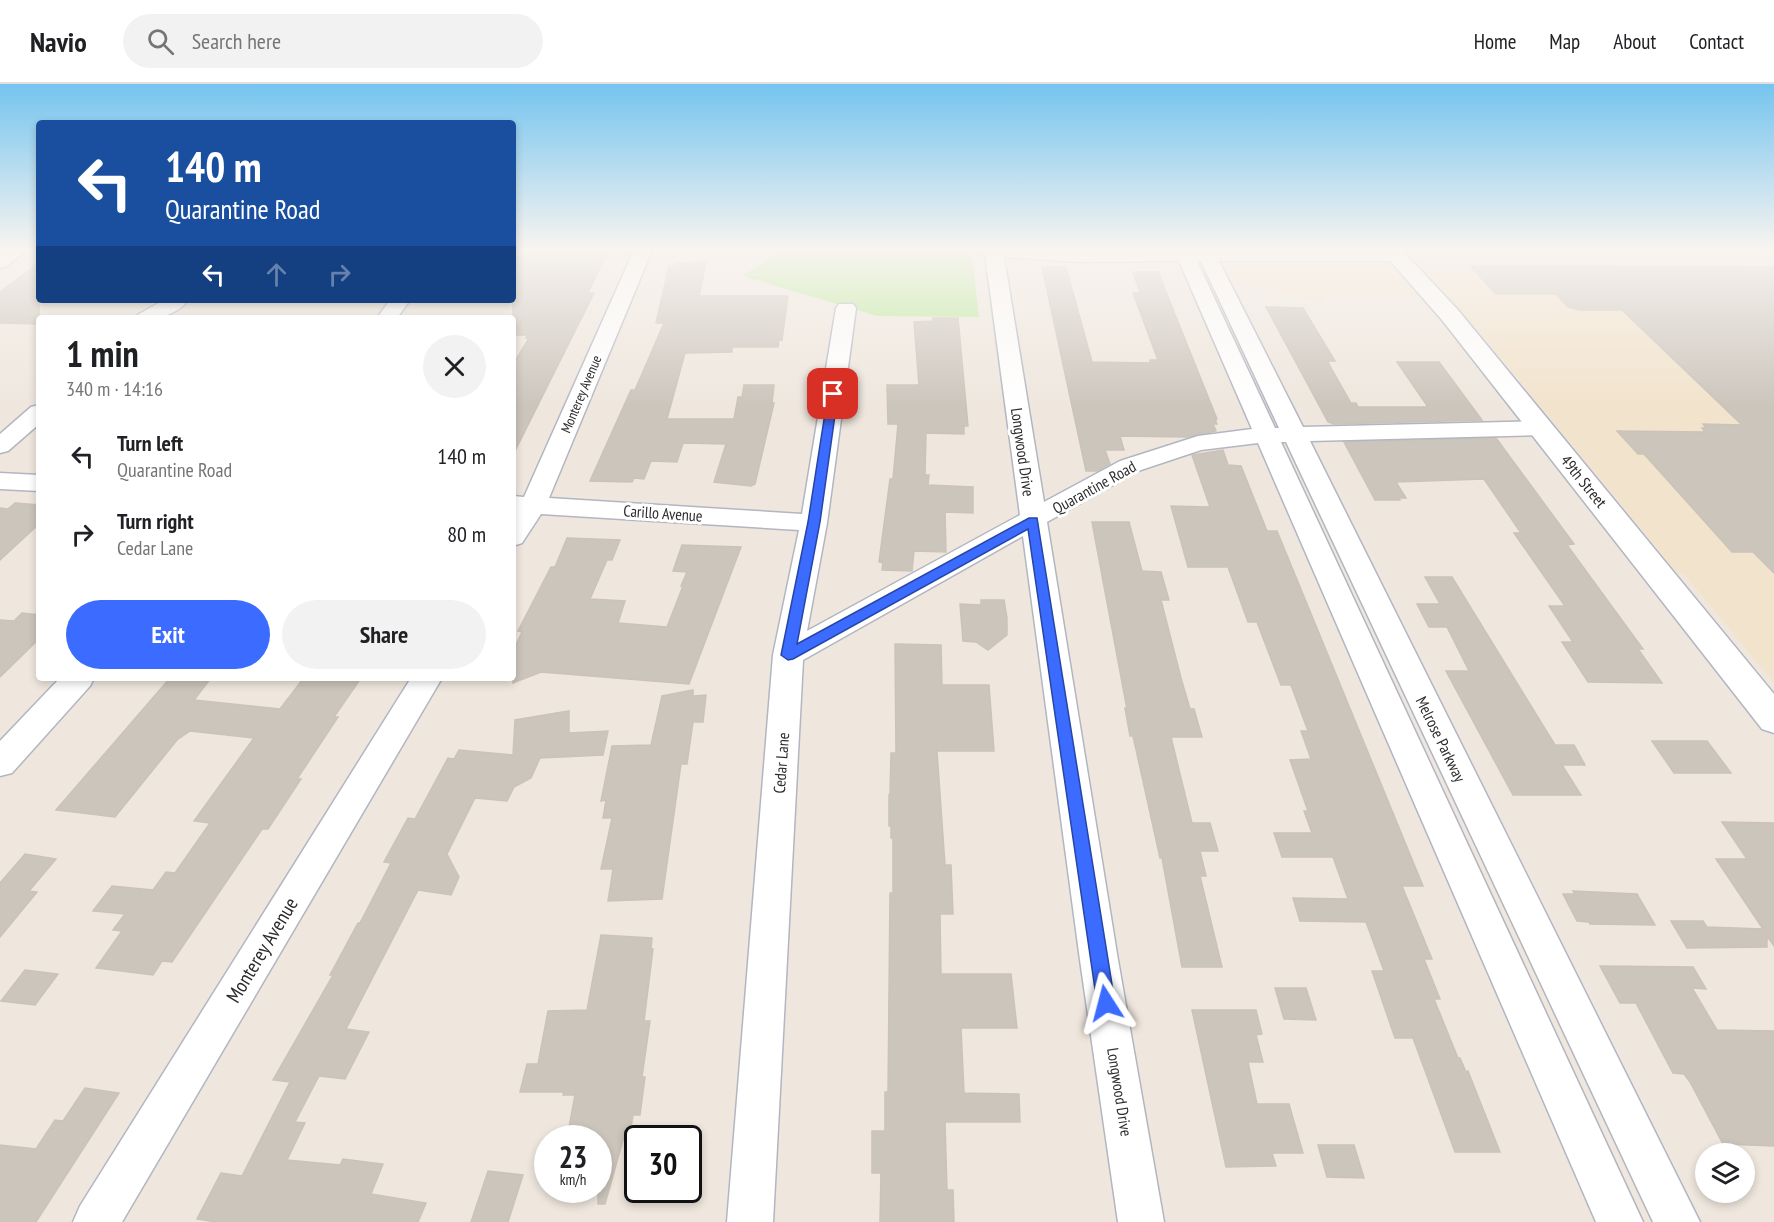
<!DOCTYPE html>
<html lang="en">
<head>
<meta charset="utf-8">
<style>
  :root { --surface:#fff; --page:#f2f2f2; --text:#202124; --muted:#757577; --line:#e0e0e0; --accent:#3b6bff }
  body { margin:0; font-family:"PT Sans Narrow",sans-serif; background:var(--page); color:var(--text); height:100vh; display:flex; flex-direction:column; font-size:22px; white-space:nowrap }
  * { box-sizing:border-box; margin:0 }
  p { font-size:20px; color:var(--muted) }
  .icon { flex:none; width:33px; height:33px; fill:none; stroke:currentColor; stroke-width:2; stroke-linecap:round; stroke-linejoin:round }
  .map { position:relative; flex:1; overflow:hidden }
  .side { position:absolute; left:36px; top:231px; width:480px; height:366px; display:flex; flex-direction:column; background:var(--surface); border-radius:6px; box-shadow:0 3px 9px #0003 }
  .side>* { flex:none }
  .hud { position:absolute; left:36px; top:36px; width:480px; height:183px; border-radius:6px; box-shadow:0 3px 9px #0003; background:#1a4fa0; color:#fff; overflow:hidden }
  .fabs { position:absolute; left:1695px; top:1059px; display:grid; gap:12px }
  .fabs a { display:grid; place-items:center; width:60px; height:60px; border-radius:50%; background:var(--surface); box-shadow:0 3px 9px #0003; font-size:30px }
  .speed { position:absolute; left:534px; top:1041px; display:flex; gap:12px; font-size:30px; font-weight:700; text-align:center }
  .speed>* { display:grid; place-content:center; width:78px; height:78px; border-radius:50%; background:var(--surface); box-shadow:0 3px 9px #0003; line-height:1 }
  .speed small { font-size:15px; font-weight:400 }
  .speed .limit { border:3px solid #111; border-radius:9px; background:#fff; color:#111 }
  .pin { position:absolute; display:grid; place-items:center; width:51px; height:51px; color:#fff; margin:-26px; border-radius:12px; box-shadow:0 3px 9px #0006 }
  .me { position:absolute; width:66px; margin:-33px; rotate:351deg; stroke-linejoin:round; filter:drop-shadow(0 0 4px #0008) }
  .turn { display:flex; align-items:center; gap:21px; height:126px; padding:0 30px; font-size:27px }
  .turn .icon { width:78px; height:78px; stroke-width:2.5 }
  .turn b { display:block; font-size:42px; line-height:51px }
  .lanes { display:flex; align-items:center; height:57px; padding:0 30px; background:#0003; justify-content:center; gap:30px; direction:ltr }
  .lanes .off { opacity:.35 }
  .round { display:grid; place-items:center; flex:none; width:63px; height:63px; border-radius:32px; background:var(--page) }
  .overview { display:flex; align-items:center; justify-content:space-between; height:102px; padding:0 30px }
  h1 { font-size:36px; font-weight:700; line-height:45px }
  .action { display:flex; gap:12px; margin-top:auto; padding:12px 30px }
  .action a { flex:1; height:69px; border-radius:36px; background:var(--accent); color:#fff; font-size:24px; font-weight:700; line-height:69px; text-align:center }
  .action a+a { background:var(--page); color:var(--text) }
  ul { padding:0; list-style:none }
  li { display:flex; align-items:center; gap:18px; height:78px; padding:0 30px }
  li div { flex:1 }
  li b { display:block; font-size:22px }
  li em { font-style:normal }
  header { display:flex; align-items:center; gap:36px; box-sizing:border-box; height:84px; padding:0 30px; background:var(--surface); border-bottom:2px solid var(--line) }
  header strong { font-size:28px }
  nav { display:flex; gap:33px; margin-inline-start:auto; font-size:21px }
  .search { width:420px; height:54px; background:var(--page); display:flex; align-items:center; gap:15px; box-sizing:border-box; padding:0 21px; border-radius:33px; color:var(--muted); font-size:22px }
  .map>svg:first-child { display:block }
</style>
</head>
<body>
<header>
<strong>Navio</strong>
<div class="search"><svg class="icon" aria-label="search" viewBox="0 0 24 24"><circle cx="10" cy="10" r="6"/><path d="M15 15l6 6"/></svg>Search here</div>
<nav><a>Home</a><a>Map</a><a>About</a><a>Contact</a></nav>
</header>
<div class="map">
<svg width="1774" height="1138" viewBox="0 0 1774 1138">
  <rect width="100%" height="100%" fill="#efe7de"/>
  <polygon fill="#f2e3cc" points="1213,164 1774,164 1774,599 1684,490 1677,489 1486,256 1446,211 1319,209 1325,219 1230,198"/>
  <polygon fill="#b8ea96" points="784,164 937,164 972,172 979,233 877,232 743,192"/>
  <g fill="#cbc5bc" stroke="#cbc3b7" stroke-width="1.5">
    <polygon points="530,165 603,165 600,171 606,171 588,209 594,209 513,371 513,281 529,254 526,254 527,251 513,251 513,171 528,171"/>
    <polygon points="706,178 699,212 788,212 782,256 779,256 778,263 732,263 732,268 685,269 667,335 734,335 738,313 742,313 744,301 774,301 772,319 774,319 755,400 751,402 714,398 726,360 683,359 677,378 651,377 644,395 634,394 632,398 590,397 631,306 635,306 664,239 656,239 669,182 674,182 675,179"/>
    <polygon points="39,179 39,240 0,239 0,208"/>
    <polygon points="1470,182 1774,183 1774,489 1753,468 1732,468 1644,370 1638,370 1617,347 1705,348 1702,344 1706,344 1703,340 1742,341 1622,226 1580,226 1568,223 1556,210 1496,210"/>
    <polygon points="1042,183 1066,183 1092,278 1150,279 1150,276 1158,276 1133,209 1140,209 1133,188 1158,188 1217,335 1215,335 1217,340 1213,340 1216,347 1187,353 1120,352 1124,366 1105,366 1110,380 1097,387 1086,387"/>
    <polygon points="1266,223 1303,224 1335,277 1328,277 1330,282 1351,319 1356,319 1358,323 1428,323 1397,278 1439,278 1482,336 1334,340 1328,338"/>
    <polygon points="933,234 958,234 968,342 964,342 964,350 926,349 925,391 929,391 928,401 973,403 973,429 945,428 946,468 914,467 912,487 882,486 883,479 879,478 890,395 893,395 898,340 888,340 887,301 919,301 914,238 933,237"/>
    <polygon points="1496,354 1574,460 1567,461 1643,565 1638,565 1662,599 1588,598 1562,558 1573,558 1549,522 1565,522 1514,449 1521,449 1484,395 1396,398 1406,414 1399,414 1400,416 1375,416 1344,358"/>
    <polygon points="1223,366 1228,381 1241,382 1267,447 1277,447 1423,802 1402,802 1432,875 1424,875 1440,915 1434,915 1458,974 1460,974 1466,988 1468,987 1500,1068 1455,1068 1413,954 1395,954 1372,887 1384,887 1366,838 1300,837 1293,814 1348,815 1333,773 1282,773 1274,749 1312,749 1304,727 1308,727 1290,676 1311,675 1301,647 1308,647 1291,601 1281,601 1257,538 1248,538 1228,483 1188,483 1171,422 1210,423 1192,371"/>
    <polygon points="15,419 39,421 39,440 0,476 0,424 8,425"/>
    <polygon points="1092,438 1129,438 1142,487 1161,488 1169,516 1161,516 1181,594 1190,625 1194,625 1202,653 1171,653 1192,739 1210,739 1218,767 1200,767 1206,792 1200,792 1222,883 1182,883 1162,774 1160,774 1133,652 1130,652 1125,624 1127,625"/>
    <polygon points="567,454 620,456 612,476 607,476 590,515 625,517 618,539 667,543 683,502 681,502 687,488 673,487 682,461 741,463 689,600 541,588 513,599 513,567 522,548 518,547 551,483 555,483"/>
    <polygon points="1425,493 1452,493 1555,661 1574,661 1585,681 1562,681 1581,711 1513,711 1446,587 1469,587 1447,543 1429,543 1417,520 1440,520"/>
    <polygon points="981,516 1004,516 1007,534 1007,551 988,566 976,558 963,557 960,520 981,521"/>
    <polygon points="22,529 39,531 39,555 0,593 0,536 14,537"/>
    <polygon points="895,560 941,561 942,601 989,601 994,667 937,667 945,781 951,781 953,830 940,830 941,890 1011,890 1017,944 961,944 964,1009 1019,1010 1020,1038 945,1038 947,1106 953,1106 954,1138 880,1138 881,1089 872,1089 872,1047 885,1047 885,1008 888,1008 890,809 893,809 893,754 891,754 891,742 889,742 889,711 890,711 891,669 896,669"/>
    <polygon points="170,594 211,594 194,616 280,625 303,595 361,594 334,633 338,633 297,695 301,695 268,745 262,745 172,878 162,877 153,891 96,884 122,847 113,846 125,830 93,827 112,802 153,806 166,788 175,789 210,739 194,737 254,654 190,647 177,656 115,733 56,726"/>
    <polygon points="693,606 693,612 706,611 703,638 693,638 687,680 681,680 662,815 608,817 613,785 601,785 612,734 603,734 606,716 601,717 612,662 651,661 662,612"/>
    <polygon points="569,627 569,649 608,647 603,671 540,674 531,694 514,703 507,717 475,714 447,770 459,793 451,811 418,806 346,945 369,948 345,995 319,992 295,1038 305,1039 287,1076 340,1081 343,1075 383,1080 371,1110 426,1119 418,1138 216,1138 197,1135 221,1089 242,1092 290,998 273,996 333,891 330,891 358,839 360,839 391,779 384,778 408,734 415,735 448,674 454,675 459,666 513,671 515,636"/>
    <polygon points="1652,657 1707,657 1731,689 1674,689"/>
    <polygon points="1722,738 1774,739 1774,862 1767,852 1767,863 1687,864 1671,837 1703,837 1707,843 1763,845 1716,775 1747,775"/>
    <polygon points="25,770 56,775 29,807 37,808 0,853 0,799"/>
    <polygon points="1573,807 1637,810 1655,841 1590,840 1589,838 1577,837 1563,810 1575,810"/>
    <polygon points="601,851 652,854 651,865 653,865 644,937 650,937 642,993 645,993 640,1031 633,1031 629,1056 623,1056 605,1120 598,1120 598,1054 567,1054 575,1011 563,1011 564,1008 520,1008 527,980 538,980 548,927 587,926"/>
    <polygon points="1600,882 1693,883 1706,905 1692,904 1717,946 1774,947 1774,1062 1723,1060 1690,998 1684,990 1673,989 1636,919 1620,919"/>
    <polygon points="25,886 58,890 35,921 1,917"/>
    <polygon points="1275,904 1306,904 1316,936 1284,935"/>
    <polygon points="1192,926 1256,926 1262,950 1256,951 1263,978 1248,978 1257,1020 1289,1020 1303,1069 1272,1069 1276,1082 1226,1083"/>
    <polygon points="85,1004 119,1009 36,1138 0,1138 0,1061 36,1065 55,1036 63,1037"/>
    <polygon points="1318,1061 1354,1061 1364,1094 1327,1093"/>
    <polygon points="488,1087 523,1091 508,1138 471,1138"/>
  </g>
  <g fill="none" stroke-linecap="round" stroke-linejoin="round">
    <defs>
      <g id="minor">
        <polygon points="8,164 29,164 7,182 0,184 0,170"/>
        <path d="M 635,164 L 653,164 L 549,414 L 802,430 L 836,224 L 839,220 L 853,220 L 856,224 L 827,439 L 807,547 L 1020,431 L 985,170 L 977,168 L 974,164 L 1078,166 L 1402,167 L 1404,171 L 1402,175 L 1395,177 L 1219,177 L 1303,343 L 1542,337 L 1550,339 L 1554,344 L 1550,349 L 1542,351 L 1310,357 L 1700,1138 L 1653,1138 L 1286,358 L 1281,358 L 1643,1138 L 1596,1138 L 1258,359 L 1201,366 L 1138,387 L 1047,438 L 1118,876 L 1164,1138 L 1118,1138 L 1080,876 L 1023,452 L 803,576 L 773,1138 L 727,1138 L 773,571 L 799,446 L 541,430 L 522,459 L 513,462 L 513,432 L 516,428 L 513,428 L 513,412 L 524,413 ZM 1004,173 L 1078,178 L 1179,177 L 1252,345 L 1198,352 L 1120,377 L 1044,418 ZM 1197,177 L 1201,177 L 1279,344 L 1275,344 Z"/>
        <path d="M 164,216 L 188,216 C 176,233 155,234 136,234 L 139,230 Z"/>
        <polygon points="390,216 410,216 397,234 377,234"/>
        <polygon points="39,321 39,340 8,367 0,369 0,350 31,323"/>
        <polygon points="0,389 39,391 39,407 0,405"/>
        <polygon points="60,594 94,594 90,602 12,689 0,692 0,657"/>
        <polygon points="411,594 442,594 122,1138 73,1138 80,1122"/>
      </g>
      <polygon id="tertiary" points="1379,164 1400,164 1458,226 1774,610 1774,649 1762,645 1442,236"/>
    </defs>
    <use href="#minor" stroke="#b2b6c1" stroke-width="3"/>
    <use href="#tertiary" stroke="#b2b6c1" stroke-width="3"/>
    <use href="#minor" fill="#fff" fill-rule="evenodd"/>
    <use href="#tertiary" fill="#fff" fill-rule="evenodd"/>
  </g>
  <linearGradient id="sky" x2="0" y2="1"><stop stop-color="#75c4ef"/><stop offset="0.51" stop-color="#f8f4f0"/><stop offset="1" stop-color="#f8f4f0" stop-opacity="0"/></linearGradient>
  <rect width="1774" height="323" fill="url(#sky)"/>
  <polygon fill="#3b6bff" stroke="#2646a6" stroke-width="1.5" points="833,307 838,310 820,438 797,560 1029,434 1037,434 1115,919 1113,926 1106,928 1100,926 1097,919 1028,445 793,575 788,576 781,571 808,438 828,310"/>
  <g text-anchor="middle" stroke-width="6" stroke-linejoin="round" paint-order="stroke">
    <g font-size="14" fill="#2d2d2d" stroke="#fff">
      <text transform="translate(581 310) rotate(-67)" y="5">Monterey Avenue</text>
    </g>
    <g font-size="16" fill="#2d2d2d" stroke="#fff">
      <text transform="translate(1023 368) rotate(82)" y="6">Longwood Drive</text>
      <text transform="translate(1584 397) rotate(51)" y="6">49th Street</text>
      <text transform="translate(1094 403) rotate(-29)" y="6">Quarantine Road</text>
      <text transform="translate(663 429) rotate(4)" y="6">Carillo Avenue</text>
      <text transform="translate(1441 655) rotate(64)" y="6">Melrose Parkway</text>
      <text transform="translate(781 679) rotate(-86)" y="6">Cedar Lane</text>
      <text transform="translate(1120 1008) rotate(81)" y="6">Longwood Drive</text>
    </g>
    <g font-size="20" fill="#2d2d2d" stroke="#fff">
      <text transform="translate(262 866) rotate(-59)" y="7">Monterey Avenue</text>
    </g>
  </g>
</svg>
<div class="fabs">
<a><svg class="icon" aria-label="layers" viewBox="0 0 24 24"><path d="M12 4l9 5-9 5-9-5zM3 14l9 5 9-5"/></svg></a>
</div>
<div class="speed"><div>23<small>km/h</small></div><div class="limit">30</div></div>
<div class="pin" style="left:833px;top:310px;background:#d93025"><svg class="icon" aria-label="arrive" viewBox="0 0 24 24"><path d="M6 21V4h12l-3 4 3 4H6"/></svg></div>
<svg class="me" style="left:1106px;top:919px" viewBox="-20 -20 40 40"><path d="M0-17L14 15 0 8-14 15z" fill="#3b6bff" stroke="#fff" stroke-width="4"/></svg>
<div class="hud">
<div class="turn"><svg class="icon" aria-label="left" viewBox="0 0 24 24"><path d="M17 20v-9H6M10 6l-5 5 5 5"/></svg><div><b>140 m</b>Quarantine Road</div></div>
<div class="lanes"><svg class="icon" aria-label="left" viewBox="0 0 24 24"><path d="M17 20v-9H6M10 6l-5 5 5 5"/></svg><svg class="icon off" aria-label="ahead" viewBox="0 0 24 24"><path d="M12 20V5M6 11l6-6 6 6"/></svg><svg class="icon off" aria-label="right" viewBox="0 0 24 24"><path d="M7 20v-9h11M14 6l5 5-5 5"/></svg></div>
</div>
<section class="side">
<div class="overview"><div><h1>1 min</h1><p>340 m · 14:16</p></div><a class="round"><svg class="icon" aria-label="close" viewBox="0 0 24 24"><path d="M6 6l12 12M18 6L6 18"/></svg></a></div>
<ul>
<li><svg class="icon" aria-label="left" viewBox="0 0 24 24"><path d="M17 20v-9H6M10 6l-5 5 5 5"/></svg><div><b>Turn left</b><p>Quarantine Road</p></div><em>140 m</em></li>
<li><svg class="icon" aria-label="right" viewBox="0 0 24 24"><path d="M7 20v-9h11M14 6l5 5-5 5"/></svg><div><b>Turn right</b><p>Cedar Lane</p></div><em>80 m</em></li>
</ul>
<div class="action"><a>Exit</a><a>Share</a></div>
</section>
</div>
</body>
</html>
